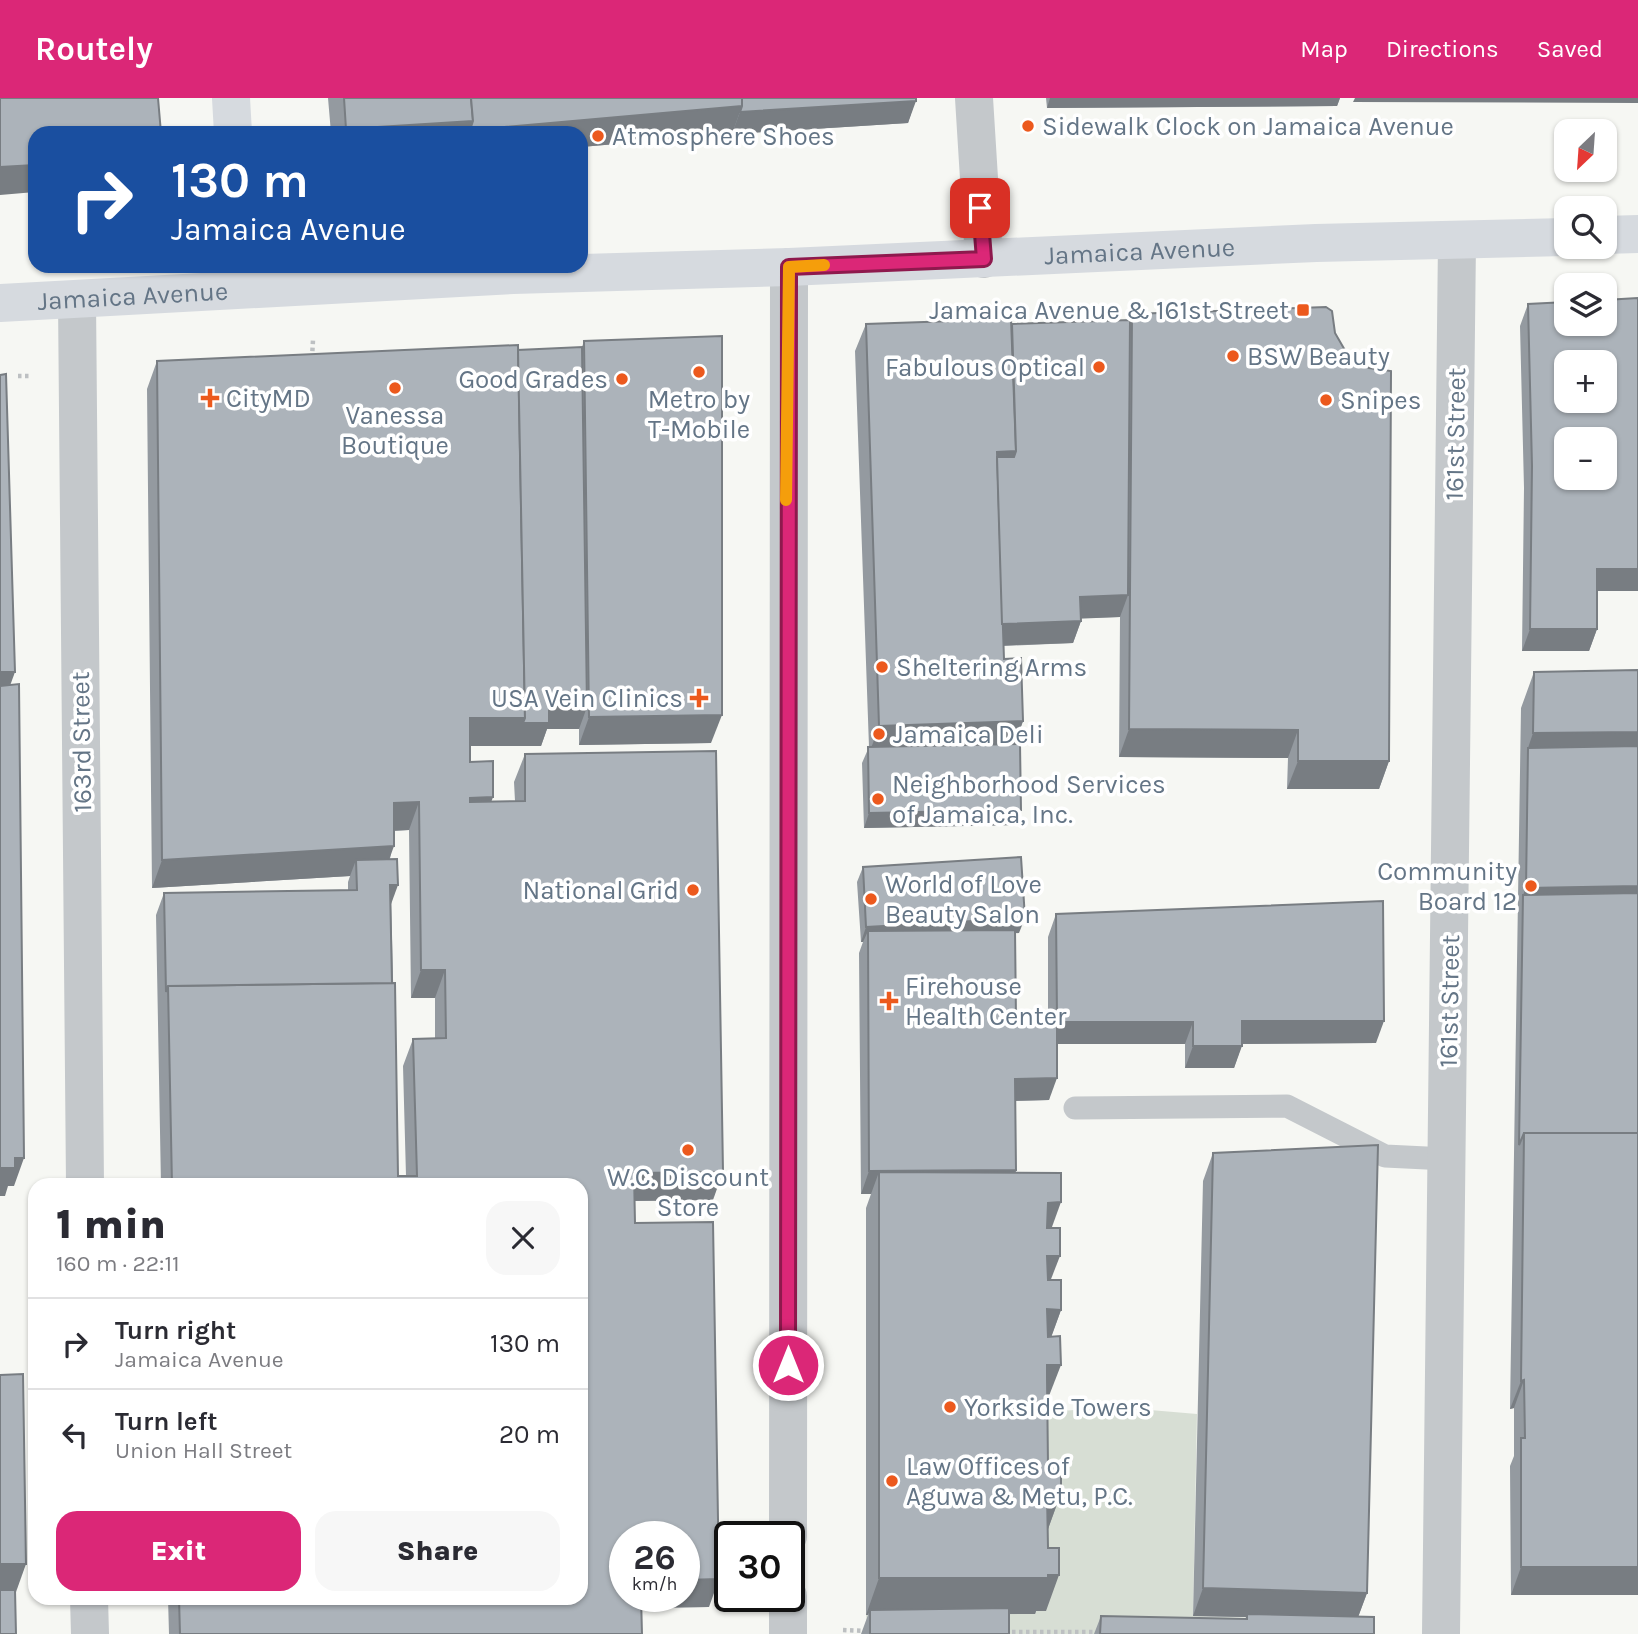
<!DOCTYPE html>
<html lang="en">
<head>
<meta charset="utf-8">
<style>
  :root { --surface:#fff; --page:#f7f7f7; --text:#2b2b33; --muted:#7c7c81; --line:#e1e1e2; --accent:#db2777 }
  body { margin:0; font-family:Karla,sans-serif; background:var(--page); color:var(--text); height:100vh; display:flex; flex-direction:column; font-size:26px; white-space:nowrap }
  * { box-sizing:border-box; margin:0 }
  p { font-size:23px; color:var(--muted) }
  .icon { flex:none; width:38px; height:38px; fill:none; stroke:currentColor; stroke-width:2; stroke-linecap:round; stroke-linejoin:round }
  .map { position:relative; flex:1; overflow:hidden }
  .side { position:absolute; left:28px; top:1080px; width:560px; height:427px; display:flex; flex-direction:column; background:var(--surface); border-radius:21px; box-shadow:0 2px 5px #0004 }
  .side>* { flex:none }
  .hud { position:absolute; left:28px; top:28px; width:560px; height:147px; border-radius:21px; box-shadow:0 2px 5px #0004; background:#1a4fa0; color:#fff; overflow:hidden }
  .needle { width:46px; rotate:205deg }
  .buttons { position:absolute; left:1554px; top:21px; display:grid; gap:14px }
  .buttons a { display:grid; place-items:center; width:63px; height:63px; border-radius:14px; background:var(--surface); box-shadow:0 2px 5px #0004; font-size:35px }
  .speed { position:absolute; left:609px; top:1423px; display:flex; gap:14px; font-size:35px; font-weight:700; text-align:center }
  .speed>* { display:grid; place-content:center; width:91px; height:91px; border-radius:50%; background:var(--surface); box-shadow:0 2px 5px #0004; line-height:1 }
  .speed small { font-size:18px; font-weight:400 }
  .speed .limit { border:4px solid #111; border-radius:10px; background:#fff; color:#111 }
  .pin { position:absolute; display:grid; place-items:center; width:60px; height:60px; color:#fff; margin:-30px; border-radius:14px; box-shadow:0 4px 10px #0006 }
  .me { position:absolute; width:77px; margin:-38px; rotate:0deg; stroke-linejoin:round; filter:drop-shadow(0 0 5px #0008) }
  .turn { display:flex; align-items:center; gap:24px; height:147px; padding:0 28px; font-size:32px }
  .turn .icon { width:91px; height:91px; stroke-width:2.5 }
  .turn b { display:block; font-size:49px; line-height:60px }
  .round { display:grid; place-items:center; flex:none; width:74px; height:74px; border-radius:21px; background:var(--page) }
  .overview { display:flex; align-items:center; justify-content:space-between; height:119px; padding:0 28px }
  h1 { font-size:42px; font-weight:800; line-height:52px }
  .action { display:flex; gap:14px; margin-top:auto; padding:14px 28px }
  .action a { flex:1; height:80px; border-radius:21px; background:var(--accent); color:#fff; font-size:28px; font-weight:800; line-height:80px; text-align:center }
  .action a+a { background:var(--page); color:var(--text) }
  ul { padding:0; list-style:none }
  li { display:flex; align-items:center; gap:21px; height:91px; padding:0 28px; border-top:2px solid var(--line) }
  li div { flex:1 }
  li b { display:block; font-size:26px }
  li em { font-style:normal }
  header { display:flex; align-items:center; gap:42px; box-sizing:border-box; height:98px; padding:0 35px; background:var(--accent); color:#fff }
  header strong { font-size:33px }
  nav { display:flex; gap:38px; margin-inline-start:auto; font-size:24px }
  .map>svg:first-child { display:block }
</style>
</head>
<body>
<header>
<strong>Routely</strong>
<nav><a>Map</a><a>Directions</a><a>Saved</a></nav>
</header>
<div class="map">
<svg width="1638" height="1536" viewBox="0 0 1638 1536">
  <rect width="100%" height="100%" fill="#f6f7f3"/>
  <polygon fill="#d7ded4" points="1115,1309 1197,1316 1193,1518 1357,1523 1357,1536 868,1536 866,1517 1035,1516 1034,1315"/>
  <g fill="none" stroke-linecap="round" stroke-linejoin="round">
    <g stroke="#bdc0c2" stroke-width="4.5" stroke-dasharray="3.5 3.5" stroke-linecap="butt">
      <polyline points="312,260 313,242"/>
      <polyline points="18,278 31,278"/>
      <polyline points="843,1532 867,1533"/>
      <polyline points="1005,1534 1098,1534"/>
    </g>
    <polyline stroke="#c4c8cb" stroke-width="23" points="1075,1010 1287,1008 1385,1058 1447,1061"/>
    <g stroke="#c4c8cb" stroke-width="38">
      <polyline points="974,0 984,161"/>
      <polyline points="77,202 85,1087"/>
      <polyline points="788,1438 789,169"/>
      <polyline points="788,1498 788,1536"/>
      <polyline points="89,1500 90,1536"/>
      <polyline points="1441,1536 1457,143"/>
    </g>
    <g stroke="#d6dadf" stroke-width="38">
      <polyline points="231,0 233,35"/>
      <polyline points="1605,137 1638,136"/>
      <path id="s1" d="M 0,205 L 513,177 L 789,169 L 1316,145 L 1566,139"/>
    </g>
  </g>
  <g fill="#949aa0" fill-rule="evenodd">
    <polygon points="328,0 916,0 908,25 732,36 581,49 581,35 331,35"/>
    <polygon points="1046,0 1340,0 1337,8 1047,10"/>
    <polygon points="1528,206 1597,531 1589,553 1522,553 1524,390 1520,228"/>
    <polygon points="1132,216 1389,663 1379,691 1287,691 1288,660 1119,659 1120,519 1081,520 1081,523 1073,545 1003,548 1004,561 1023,623 1015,646 1015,727 864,730 862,665 869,649 855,253 866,226 1012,226 1130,222"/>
    <path d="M 584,243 L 711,645 L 579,647 L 579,629 L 579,631 L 547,631 L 541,648 L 470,648 L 470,664 L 491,703 L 515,703 L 514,684 L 525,656 L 713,1102 L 635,1103 L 635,1125 L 709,1509 L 642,1510 L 642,1536 L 169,1536 L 168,1500 L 581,1500 L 581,1087 L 161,1087 L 156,817 L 164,795 L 348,792 L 348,784 L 350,778 L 152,790 L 147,291 L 157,263 L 518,252 L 582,249 ZM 409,732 L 411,900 L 435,900 L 435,940 L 413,941 L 403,968 L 406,1078 L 398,1078 L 390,761 L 394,733 Z"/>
    <polygon points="1638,572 1638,1497 1511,1497 1510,1368 1514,1358 1514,1310 1510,1311 1521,610 1534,574"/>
    <polygon points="863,769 1019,835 1015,835 1016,920 1048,920 1048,839 1056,816 1376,945 1242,946 1234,970 1185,970 1185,946 1057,946 1049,1002 1015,1003 1016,1075 1052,1130 1051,1182 1061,1212 1051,1239 1047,1303 1048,1367 1061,1395 1048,1431 1046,1513 1036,1513 1035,1516 1009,1516 1009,1536 861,1536 868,1517 866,1517 866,1110 871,1096 861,1096 859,855 863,844 861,844 857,784"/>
    <polygon points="1213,1055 1367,1495 1358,1519 1374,1536 1094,1536 1101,1518 1245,1521 1246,1519 1193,1518 1203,1083"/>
  </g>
  <g fill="#787d82">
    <polygon points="1050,0 1340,0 1337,8 1047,10"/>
    <polygon points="1355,0 1638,0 1638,5 1353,4"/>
    <polygon points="916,3 908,25 732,36 740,14"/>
    <polygon points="742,8 732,36 581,49 581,35 344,35 346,31"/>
    <polygon points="35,67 35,94 0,97 0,69"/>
    <polygon points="1016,353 1006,381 996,381 997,354"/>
    <polygon points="1597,471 1638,471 1638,493 1589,493"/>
    <polygon points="1128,497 1120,519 1072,521 1080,499"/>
    <polygon points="1081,523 1073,545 992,548 1001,526"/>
    <polygon points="1530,531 1597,531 1589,553 1522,553"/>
    <polygon points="0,574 15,574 7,596 0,596"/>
    <polygon points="549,609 587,609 579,631 547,631 541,648 459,648 470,620 525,620"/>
    <polygon points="722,617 711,645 579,647 589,619"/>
    <polygon points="1023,623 1013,651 869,656 879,628"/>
    <polygon points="1129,631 1298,632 1288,660 1119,659"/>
    <polygon points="1638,634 1638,670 1528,650 1533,635"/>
    <polygon points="1298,663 1389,663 1379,691 1287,691"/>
    <polygon points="493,699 483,727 460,728 470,700"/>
    <polygon points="419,704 409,732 383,733 394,705"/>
    <polygon points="1021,712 1015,727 864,730 869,715"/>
    <polygon points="394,748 384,776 356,762 350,778 152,790 162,762"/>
    <polygon points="390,787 398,787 390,809"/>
    <polygon points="1638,788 1638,810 1523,797 1526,790"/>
    <polygon points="1025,820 1019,835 868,844 868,833 863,844 861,844 866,829"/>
    <polygon points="421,872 445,872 435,900 411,900"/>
    <polygon points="1242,923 1384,923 1376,945 1234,946"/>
    <polygon points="1057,924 1193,924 1185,946 1049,946"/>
    <polygon points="1193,948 1242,948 1234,970 1185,970"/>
    <polygon points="1057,980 1049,1002 1007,1003 1015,981"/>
    <polygon points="15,1060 24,1060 14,1088 8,1088 5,1098 0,1098 0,1070"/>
    <polygon points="1016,1072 1008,1095 879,1074 871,1096 861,1096 869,1073"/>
    <polygon points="723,1074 713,1102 624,1103 634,1075"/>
    <polygon points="1061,1104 1048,1140 1048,1105"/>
    <polygon points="1047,1158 1060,1158 1046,1194"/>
    <polygon points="1047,1211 1061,1212 1048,1248"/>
    <polygon points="1047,1267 1061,1267 1047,1303"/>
    <polygon points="1524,1282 1514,1310 1510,1311 1521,1283"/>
    <polygon points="1047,1395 1061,1395 1048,1431"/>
    <polygon points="0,1466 26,1466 16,1494 0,1494"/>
    <polygon points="1521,1469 1638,1469 1638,1497 1511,1497"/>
    <polygon points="1048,1477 1059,1477 1046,1513 1036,1513 1035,1516 870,1517 870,1512 868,1517 866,1517 879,1480"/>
    <polygon points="719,1481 709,1509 631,1510 635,1498 684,1498 684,1482"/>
    <polygon points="1203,1490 1367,1495 1357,1522 1247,1516 1246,1519 1193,1518"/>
  </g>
  <g fill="#acb3ba" stroke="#787d82" stroke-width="2" fill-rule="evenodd">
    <polygon points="0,0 158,0 161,35 35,35 35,67 0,69"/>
    <polygon points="344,0 471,0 473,23 346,31"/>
    <polygon points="471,0 742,0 742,8 470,32 473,23"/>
    <polygon points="742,0 916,0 916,3 740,14 742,8"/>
    <path d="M 1638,200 L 1638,471 L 1597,471 L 1597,531 L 1530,531 L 1532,368 L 1528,206 L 1566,204 L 1566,226 L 1605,226 L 1605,202 ZM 1566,264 L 1605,264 L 1605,303 L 1566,303 ZM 1566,341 L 1605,341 L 1605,380 L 1566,380 Z"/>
    <polygon points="1326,209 1332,213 1335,235 1346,254 1369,270 1391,273 1389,663 1298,663 1298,632 1129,631 1132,216"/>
    <polygon points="1011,221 1016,353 997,354 1004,561 1021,560 1023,623 879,628 866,226"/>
    <polygon points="1130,222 1128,497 1080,499 1081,523 1002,526 997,359 1014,359 1016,353 1012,226"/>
    <polygon points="722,238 722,617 589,619 584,243"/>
    <polygon points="518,247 525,620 470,620 470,664 493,663 493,699 470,700 470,704 525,703 525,656 716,653 723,1074 634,1075 635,1125 713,1124 719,1481 684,1482 684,1438 625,1438 625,1498 641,1498 642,1536 180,1536 179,1500 581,1500 581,1087 172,1087 168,888 395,885 398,1078 417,1078 413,941 446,940 445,872 421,872 419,704 394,705 394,748 162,762 157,263"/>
    <polygon points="582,249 587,609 549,609 549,625 523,625 525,620 518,252"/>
    <polygon points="6,276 15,574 0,574 0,277"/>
    <polygon points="1638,572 1638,634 1533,635 1534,574"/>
    <polygon points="19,586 24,1060 15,1060 15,1070 0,1070 0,588"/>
    <polygon points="1020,646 1021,712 869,715 868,649"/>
    <polygon points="1638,648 1638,788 1526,790 1528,650"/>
    <polygon points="1021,759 1025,820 866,829 863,769"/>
    <polygon points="397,761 398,787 390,787 392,885 168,888 166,894 164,795 357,792 356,762"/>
    <polygon points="1638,795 1638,1035 1524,1035 1519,1047 1523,797"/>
    <polygon points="1383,803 1384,923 1242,923 1242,948 1193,948 1193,924 1057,924 1057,980 1015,981 1016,1072 869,1073 868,833 1015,832 1016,920 1057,920 1056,816"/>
    <polygon points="1524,1035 1638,1035 1638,1469 1521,1469 1521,1340 1525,1340 1524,1282 1521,1283"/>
    <polygon points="1378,1047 1367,1495 1203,1490 1213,1055"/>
    <polygon points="879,1074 1061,1075 1061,1104 1048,1105 1047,1130 1060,1130 1060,1158 1047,1158 1048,1182 1061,1182 1061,1212 1047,1211 1048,1239 1060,1238 1061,1267 1047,1267 1047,1279 1048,1367 1061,1367 1061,1395 1047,1395 1048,1450 1059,1450 1059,1477 1048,1477 1048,1480 879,1480"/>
    <polygon points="23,1276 26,1466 0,1466 0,1277"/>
    <polygon points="0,1492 15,1492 16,1536 0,1536"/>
    <polygon points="1009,1510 1009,1536 870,1536 870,1512"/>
    <polygon points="1247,1516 1374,1519 1374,1536 1100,1536 1101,1518 1247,1521"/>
  </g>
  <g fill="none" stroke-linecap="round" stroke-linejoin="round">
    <defs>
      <polyline id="route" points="788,1267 789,169 984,161 980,110"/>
    </defs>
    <use href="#route" stroke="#8e194d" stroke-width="18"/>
    <use href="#route" stroke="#db2777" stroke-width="12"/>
    <polyline stroke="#f59e0b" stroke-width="12" points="786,402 789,169 824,167"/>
  </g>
  <g fill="#ec591d" stroke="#fff" stroke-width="2.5">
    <circle cx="1028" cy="28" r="7"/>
    <circle cx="598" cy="38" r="7"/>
    <rect x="1296" y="205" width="14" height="14" rx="3.5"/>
    <circle cx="1233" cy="258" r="7"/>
    <circle cx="1099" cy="269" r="7"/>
    <circle cx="699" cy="274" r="7"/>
    <circle cx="622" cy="281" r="7"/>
    <circle cx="395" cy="290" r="7"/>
    <path d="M206.5 289.5h7v7h7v7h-7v7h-7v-7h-7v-7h7z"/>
    <circle cx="1326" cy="302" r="7"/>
    <circle cx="882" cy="569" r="7"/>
    <path d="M695.5 589.5h7v7h7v7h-7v7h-7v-7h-7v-7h7z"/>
    <circle cx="879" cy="636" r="7"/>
    <circle cx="878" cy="701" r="7"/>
    <circle cx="1531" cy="788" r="7"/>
    <circle cx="693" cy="792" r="7"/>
    <circle cx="871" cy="801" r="7"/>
    <path d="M885.5 892.5h7v7h7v7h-7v7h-7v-7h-7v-7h7z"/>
    <circle cx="688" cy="1052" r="7"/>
    <circle cx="950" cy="1309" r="7"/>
    <circle cx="892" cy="1383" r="7"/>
  </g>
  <g text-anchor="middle" stroke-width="7" stroke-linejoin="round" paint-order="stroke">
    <g font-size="26" fill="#647586" stroke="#fff" text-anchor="start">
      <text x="1042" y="37">Sidewalk Clock on Jamaica Avenue</text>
      <text x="612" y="47">Atmosphere Shoes</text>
      <text x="1289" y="221" text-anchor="end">Jamaica Avenue &amp; 161st Street</text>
      <text x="1247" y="267">BSW Beauty</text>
      <text x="1085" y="278" text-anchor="end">Fabulous Optical</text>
      <text x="608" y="290" text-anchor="end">Good Grades</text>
      <text x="226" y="309">CityMD</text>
      <text x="699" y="310" text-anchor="middle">Metro by<tspan x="699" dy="30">T-Mobile</tspan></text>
      <text x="1340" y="311">Snipes</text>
      <text x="395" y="326" text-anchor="middle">Vanessa<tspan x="395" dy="30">Boutique</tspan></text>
      <text x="896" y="578">Sheltering Arms</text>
      <text x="683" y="609" text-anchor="end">USA Vein Clinics</text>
      <text x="893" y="645">Jamaica Deli</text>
      <text x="892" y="695">Neighborhood Services<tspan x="892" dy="30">of Jamaica, Inc.</tspan></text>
      <text x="1517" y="782" text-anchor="end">Community<tspan x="1517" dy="30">Board 12</tspan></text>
      <text x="885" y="795">World of Love<tspan x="885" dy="30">Beauty Salon</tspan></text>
      <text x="679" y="801" text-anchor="end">National Grid</text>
      <text x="905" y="897">Firehouse<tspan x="905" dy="30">Health Center</tspan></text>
      <text x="688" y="1088" text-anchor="middle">W.C. Discount<tspan x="688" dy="30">Store</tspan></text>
      <text x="964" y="1318">Yorkside Towers</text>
      <text x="906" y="1377">Law Offices of<tspan x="906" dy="30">Aguwa &amp; Metu, P.C.</tspan></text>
    </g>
    <g font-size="26" fill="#647586" stroke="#fff">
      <text dy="9" stroke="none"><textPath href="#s1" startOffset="1141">Jamaica Avenue</textPath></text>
      <text dy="9" stroke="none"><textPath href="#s1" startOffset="133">Jamaica Avenue</textPath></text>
      <text transform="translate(1455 336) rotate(-89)" y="9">161st Street</text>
      <text transform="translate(81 644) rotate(-91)" y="9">163rd Street</text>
      <text transform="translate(1449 903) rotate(-89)" y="9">161st Street</text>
    </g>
  </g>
</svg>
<div class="buttons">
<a><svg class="needle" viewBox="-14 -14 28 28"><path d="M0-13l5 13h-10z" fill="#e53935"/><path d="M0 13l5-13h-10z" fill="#7c7c81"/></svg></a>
<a><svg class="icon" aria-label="search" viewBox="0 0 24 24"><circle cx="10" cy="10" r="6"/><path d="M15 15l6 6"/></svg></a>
<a><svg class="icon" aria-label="layers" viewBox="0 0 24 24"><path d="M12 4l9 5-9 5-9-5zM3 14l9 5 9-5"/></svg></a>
<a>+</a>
<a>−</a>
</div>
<div class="speed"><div>26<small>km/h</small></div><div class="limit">30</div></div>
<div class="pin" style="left:980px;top:110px;background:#d93025"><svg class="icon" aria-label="arrive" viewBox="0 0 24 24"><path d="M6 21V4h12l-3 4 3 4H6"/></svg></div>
<svg class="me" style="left:788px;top:1267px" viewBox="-20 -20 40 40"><circle r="17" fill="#db2777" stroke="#fff" stroke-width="3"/><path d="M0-11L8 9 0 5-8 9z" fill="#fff"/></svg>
<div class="hud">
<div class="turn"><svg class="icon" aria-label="right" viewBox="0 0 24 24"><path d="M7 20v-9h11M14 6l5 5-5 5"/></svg><div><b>130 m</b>Jamaica Avenue</div></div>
</div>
<section class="side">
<div class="overview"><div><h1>1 min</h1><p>160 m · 22:11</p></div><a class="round"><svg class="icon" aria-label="close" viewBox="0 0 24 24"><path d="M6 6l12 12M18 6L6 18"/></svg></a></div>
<ul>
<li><svg class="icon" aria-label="right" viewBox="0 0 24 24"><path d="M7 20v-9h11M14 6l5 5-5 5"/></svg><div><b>Turn right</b><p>Jamaica Avenue</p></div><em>130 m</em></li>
<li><svg class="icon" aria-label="left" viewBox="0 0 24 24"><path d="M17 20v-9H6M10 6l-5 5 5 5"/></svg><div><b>Turn left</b><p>Union Hall Street</p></div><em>20 m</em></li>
</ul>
<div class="action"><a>Exit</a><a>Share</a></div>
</section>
</div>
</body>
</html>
